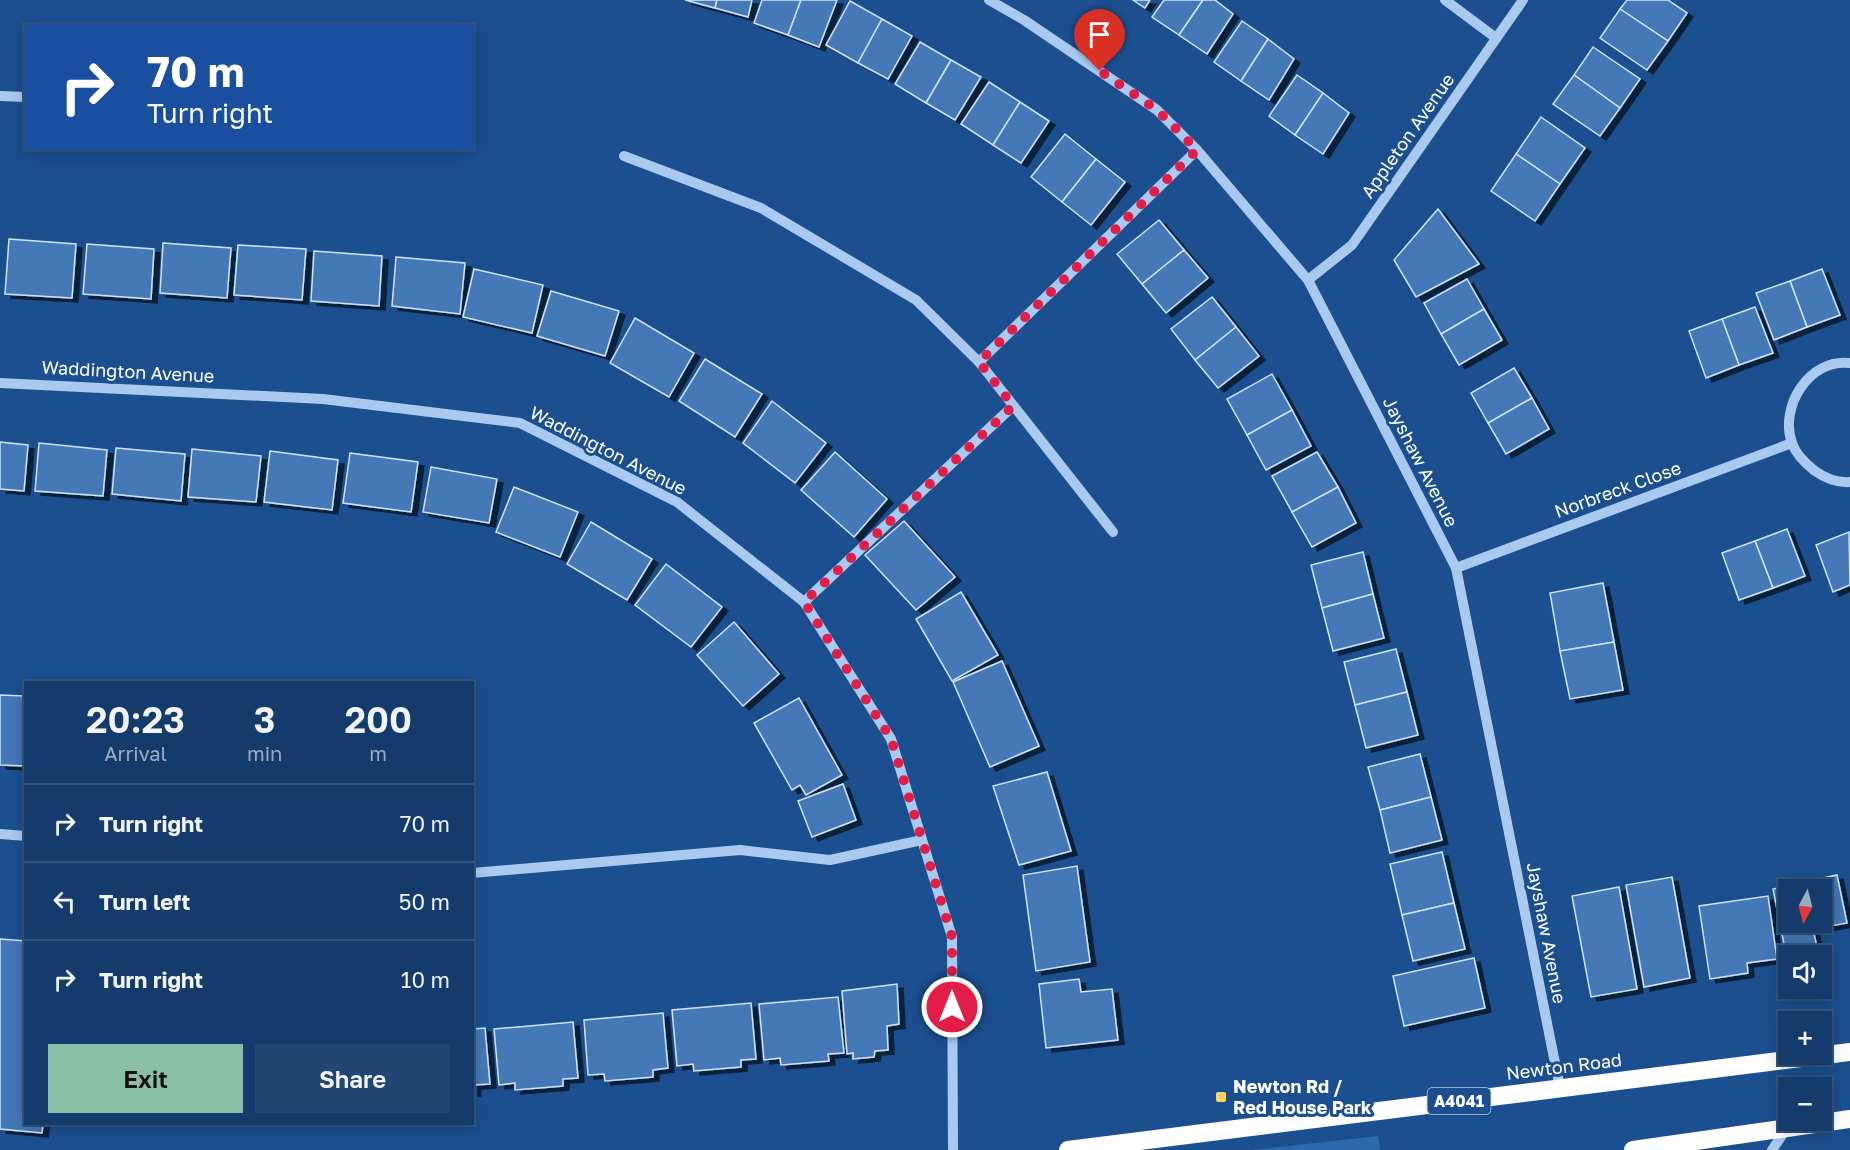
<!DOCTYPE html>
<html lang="en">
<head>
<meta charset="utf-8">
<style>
  :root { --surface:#143b6b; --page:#214673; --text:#f1f3f6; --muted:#9dadc1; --line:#33557e; --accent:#8abfa5 }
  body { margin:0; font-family:"Golos Text",sans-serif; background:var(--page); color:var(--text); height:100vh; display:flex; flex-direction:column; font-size:22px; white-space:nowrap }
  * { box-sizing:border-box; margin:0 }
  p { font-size:20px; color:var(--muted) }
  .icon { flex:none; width:33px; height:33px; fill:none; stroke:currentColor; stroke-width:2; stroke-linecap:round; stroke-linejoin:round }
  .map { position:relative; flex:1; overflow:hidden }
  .details { position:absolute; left:24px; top:681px; width:450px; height:444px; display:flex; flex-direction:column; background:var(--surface); border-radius:0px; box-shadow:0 3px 15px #0003,0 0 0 2px var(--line) }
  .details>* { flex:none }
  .hud { position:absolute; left:24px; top:24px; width:450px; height:126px; border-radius:0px; box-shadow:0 3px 15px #0003,0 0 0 2px var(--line); background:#1a4fa0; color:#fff; overflow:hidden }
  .needle { width:39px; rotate:187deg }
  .buttons { position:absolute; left:1778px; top:879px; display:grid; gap:12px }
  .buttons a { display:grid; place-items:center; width:54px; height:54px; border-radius:0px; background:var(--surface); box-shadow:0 3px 15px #0003,0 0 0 2px var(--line); font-size:30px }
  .pin { position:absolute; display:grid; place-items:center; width:51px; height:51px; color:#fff; margin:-62px -26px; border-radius:50% 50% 50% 0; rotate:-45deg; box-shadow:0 0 6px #0007 }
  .pin .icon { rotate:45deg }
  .me { position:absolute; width:66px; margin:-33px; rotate:0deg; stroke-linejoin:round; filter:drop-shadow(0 0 4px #0008) }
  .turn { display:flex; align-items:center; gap:21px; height:126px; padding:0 24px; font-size:27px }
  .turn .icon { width:78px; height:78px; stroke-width:2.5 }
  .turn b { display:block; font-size:42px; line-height:51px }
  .eta { display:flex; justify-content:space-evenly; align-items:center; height:102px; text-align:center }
  .eta b { font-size:36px; font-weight:600; line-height:42px }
  .primary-button { display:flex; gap:12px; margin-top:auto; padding:12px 24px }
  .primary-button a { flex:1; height:69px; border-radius:0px; background:var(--accent); color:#111; font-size:24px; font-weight:600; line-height:69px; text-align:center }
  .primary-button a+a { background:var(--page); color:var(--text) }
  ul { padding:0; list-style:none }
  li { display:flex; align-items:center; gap:18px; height:78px; padding:0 24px; border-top:2px solid var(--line) }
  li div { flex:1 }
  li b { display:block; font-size:22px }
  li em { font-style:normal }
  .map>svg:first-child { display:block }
</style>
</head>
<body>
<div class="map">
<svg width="1850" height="1150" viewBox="0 0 1850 1150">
  <defs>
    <filter id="shadow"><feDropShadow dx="6" dy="4" stdDeviation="0" flood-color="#0009"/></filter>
  </defs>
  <rect width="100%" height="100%" fill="#1b4f8f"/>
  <polygon fill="#2e69ad" points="1378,1136 1380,1150 1252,1150"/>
  <g fill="#4478b7" stroke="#cfe3fa" stroke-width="1.5" fill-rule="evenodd" filter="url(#shadow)">
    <polygon points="685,0 717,0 715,8"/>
    <polygon points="717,0 752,0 748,17 715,8"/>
    <polygon points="762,0 801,0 788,35 754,23"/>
    <polygon points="801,0 837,0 819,47 788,35"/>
    <polygon points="1133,0 1150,0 1145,8"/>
    <polygon points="1164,0 1203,0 1179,35 1152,17"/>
    <polygon points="1203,0 1215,0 1233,14 1207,54 1179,35"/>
    <polygon points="1627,0 1668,0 1687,13 1668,41 1620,9"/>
    <polygon points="850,1 882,19 858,63 826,45"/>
    <polygon points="1620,9 1668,41 1647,70 1600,38"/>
    <polygon points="882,19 912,36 888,79 858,63"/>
    <polygon points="1242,21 1268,39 1241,81 1214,62"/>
    <polygon points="1268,39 1294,59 1269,100 1241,81"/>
    <polygon points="920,42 951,60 926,103 895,84"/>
    <polygon points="1593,47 1640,79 1620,108 1574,75"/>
    <polygon points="951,60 981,77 955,120 926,103"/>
    <polygon points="1297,75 1323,93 1295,135 1269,116"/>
    <polygon points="1574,75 1620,108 1600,136 1553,104"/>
    <polygon points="989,82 1020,102 993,145 961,124"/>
    <polygon points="1323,93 1349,113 1323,154 1295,135"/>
    <polygon points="1020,102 1049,121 1021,163 993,145"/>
    <polygon points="1541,117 1585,148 1560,184 1516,154"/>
    <polygon points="1065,134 1096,159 1062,202 1031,177"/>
    <polygon points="1516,154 1560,184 1535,221 1491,191"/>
    <polygon points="1096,159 1125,182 1091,225 1062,202"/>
    <polygon points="1438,209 1479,264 1416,297 1394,260"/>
    <polygon points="1159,220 1184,250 1142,284 1117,254"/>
    <polygon points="9,239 76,244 72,298 5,294"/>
    <polygon points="163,243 231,248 227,298 160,293"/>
    <polygon points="87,244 154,249 151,299 83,294"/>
    <polygon points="238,245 306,249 302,300 234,295"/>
    <polygon points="1184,250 1208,278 1166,313 1142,284"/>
    <polygon points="314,251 382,256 379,306 311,301"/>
    <polygon points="396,257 465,263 460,314 392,306"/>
    <polygon points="474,269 543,285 532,333 463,317"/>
    <polygon points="1822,269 1840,315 1807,327 1790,281"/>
    <polygon points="1467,279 1484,309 1441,334 1424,303"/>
    <polygon points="1790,281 1807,327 1774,340 1756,293"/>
    <polygon points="551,291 619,311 605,356 537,336"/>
    <polygon points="1212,297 1236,327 1195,360 1171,329"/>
    <polygon points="1755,307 1773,353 1739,365 1722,319"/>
    <polygon points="1484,309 1502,340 1459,365 1441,334"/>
    <polygon points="635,318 694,353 669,397 610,363"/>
    <polygon points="1722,319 1739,365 1706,378 1689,331"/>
    <polygon points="1236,327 1259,356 1218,388 1195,360"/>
    <polygon points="705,359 762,394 735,437 679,401"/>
    <polygon points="1514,368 1532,398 1488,423 1471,393"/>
    <polygon points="1272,374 1292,410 1247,435 1227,399"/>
    <polygon points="1532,398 1549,429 1506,454 1488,423"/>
    <polygon points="772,401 826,443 795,483 743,443"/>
    <polygon points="1292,410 1311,446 1266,470 1247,435"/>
    <polygon points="0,442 28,445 24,491 0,489"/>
    <polygon points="39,443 107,450 103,496 35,491"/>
    <polygon points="116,448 185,454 181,501 112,494"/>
    <polygon points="192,449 261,456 256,502 188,497"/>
    <polygon points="270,451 338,460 332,510 264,502"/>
    <polygon points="835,452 887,499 854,537 801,490"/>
    <polygon points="1317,452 1338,487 1292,512 1272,476"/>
    <polygon points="350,453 418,462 411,512 343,503"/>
    <polygon points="431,467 497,479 489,523 423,512"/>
    <polygon points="514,487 578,512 560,557 496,532"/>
    <polygon points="1338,487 1356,523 1312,547 1292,512"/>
    <polygon points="904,521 955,577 916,610 865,555"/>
    <polygon points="591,522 652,559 627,600 567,564"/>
    <polygon points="1787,529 1805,576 1773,588 1755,541"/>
    <polygon points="1849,532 1850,585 1833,592 1816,545"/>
    <polygon points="1755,541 1773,588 1739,600 1722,553"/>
    <polygon points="1363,552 1373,594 1322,608 1311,565"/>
    <polygon points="666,564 722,607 691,647 635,605"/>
    <polygon points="1603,583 1614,642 1560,651 1550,593"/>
    <polygon points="961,592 998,655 952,681 916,619"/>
    <polygon points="1373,594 1384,638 1333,651 1322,608"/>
    <polygon points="734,622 779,674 743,706 697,655"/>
    <polygon points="1614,642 1623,690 1570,699 1560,651"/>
    <polygon points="1396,649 1407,692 1355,705 1344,662"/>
    <polygon points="1002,661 1039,746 990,767 953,682"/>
    <polygon points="1407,692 1418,735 1366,748 1355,705"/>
    <polygon points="0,695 26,696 26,766 0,765"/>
    <polygon points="799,698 842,775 806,795 800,785 792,790 754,723"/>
    <polygon points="1420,754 1431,797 1380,810 1368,767"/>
    <polygon points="1047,772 1071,851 1019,865 993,786"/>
    <polygon points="843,784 856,820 812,837 798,801"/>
    <polygon points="1431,797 1442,840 1390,853 1380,810"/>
    <polygon points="1442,852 1454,903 1402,915 1390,864"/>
    <polygon points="1077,866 1090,962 1036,971 1023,875"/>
    <path d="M 1837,875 L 1847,923 L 1813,929 L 1818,952 L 1801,956 L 1788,956 L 1787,959 L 1773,889 ZM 1788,890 L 1821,890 L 1821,922 L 1788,922 Z"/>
    <polygon points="1672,877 1690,978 1644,987 1626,885"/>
    <polygon points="1619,887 1637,989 1591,997 1572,896"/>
    <polygon points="1768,896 1777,959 1747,963 1748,973 1710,979 1699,906"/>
    <polygon points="1454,903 1465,949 1413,961 1402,915"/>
    <polygon points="0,939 26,941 26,1124 43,1124 42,1133 0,1129"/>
    <polygon points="1474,958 1485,1008 1404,1026 1393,976"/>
    <polygon points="1079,979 1081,992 1112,989 1118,1040 1046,1048 1039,984"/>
    <polygon points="897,984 899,1024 887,1026 888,1050 875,1051 874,1057 853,1059 853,1053 847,1054 842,991"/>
    <polygon points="838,997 844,1053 828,1054 829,1061 781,1065 780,1058 764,1060 759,1004"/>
    <polygon points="751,1003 756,1059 741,1060 741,1067 694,1071 693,1064 677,1066 672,1010"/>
    <polygon points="663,1013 668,1068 653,1070 653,1077 605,1081 604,1074 588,1075 584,1020"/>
    <polygon points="573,1022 578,1078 563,1079 563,1086 515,1090 515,1083 499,1085 494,1029"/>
    <polygon points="485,1028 490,1084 474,1085 475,1092 472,1092 472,1029"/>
  </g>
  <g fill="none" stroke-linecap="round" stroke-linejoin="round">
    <g stroke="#a9c9ee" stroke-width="10">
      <polyline points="989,0 1024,20 1157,110 1197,150 1308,280 1456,568 1560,1088"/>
      <polyline points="1445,0 1496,38"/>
      <polyline points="0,96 26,97"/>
      <polyline points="624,156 761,208 916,300 979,362 1113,532"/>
      <polyline points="1308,280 1352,245 1523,0"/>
      <polyline points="979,362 1197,150"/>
      <path d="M 1850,363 C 1809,358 1779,407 1792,443 C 1796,455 1806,464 1815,471 C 1825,478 1838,483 1850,482"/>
      <polyline points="0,383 323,399 520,423 677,502 804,602 891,739 952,937 953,1150"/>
      <polyline points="1456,568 1792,443"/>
      <polyline points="804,602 1013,406"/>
      <polyline points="0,834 26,836"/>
      <polyline points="472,873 740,850 830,860 922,840"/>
      <polyline points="1772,1150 1787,1128"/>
    </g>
    <g stroke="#fff" stroke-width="18">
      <polyline points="1068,1150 1850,1052"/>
      <polyline points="1633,1150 1850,1119"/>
    </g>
  </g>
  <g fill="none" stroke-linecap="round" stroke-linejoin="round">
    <polyline stroke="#e11d48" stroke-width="10" stroke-dasharray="0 18" points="952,1007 952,937 891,739 804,602 1013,406 979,362 1197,150 1157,110 1100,71"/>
  </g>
  <rect fill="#ffd166" stroke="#1b4f8f" stroke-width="2" x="1215" y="1091" width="12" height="12" rx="3"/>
  <g text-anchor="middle" stroke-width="6" stroke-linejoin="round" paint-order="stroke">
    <rect fill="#1b4f8f" stroke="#bbcadd" stroke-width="1.5" x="1427.5" y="1088" width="63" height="26" rx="4.5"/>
    <g font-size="16" font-weight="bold" fill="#fff">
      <text x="1459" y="1107">A4041</text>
    </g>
    <g font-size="18" fill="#fff" stroke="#1b4f8f">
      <text transform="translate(1408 136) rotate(-55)" y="6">Appleton Avenue</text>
      <text transform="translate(128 372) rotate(3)" y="6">Waddington Avenue</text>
      <text transform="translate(608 451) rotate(27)" y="6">Waddington Avenue</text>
      <text transform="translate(1420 462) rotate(63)" y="6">Jayshaw Avenue</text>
      <text transform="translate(1618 490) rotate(-20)" y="6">Norbreck Close</text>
      <text transform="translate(1546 933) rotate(79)" y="6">Jayshaw Avenue</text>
      <text transform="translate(1564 1067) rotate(-7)" y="6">Newton Road</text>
    </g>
    <g font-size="18" font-weight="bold" fill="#fff" stroke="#1b4f8f" text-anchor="start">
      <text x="1233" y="1093">Newton Rd /<tspan x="1233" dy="21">Red House Park</tspan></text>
    </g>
  </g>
</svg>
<div class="buttons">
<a><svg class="needle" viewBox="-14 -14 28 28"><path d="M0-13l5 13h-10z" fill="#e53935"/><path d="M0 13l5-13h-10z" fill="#9dadc1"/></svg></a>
<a><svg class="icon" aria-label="sound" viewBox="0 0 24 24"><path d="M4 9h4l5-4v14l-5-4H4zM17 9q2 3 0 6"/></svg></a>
<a>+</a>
<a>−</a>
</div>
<div class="pin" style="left:1100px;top:71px;background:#d93025"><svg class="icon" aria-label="arrive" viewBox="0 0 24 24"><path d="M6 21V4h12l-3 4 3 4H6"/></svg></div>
<svg class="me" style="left:952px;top:1007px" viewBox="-20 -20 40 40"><circle r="17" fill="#e11d48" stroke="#fff" stroke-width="3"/><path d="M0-11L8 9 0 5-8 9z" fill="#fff"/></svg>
<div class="hud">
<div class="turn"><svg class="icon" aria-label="right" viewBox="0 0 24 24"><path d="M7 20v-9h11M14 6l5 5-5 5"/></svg><div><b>70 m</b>Turn right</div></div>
</div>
<section class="details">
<div class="eta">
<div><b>20:23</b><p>Arrival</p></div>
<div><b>3</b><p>min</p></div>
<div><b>200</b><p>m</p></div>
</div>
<ul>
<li><svg class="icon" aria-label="right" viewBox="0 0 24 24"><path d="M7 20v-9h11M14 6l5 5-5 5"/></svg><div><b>Turn right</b></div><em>70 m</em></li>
<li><svg class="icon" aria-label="left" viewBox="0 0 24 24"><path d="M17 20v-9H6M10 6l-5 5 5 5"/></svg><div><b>Turn left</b></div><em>50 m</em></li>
<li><svg class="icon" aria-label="right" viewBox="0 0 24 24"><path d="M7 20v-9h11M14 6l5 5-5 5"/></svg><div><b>Turn right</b></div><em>10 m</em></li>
</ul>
<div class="primary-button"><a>Exit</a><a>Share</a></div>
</section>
</div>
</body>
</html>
